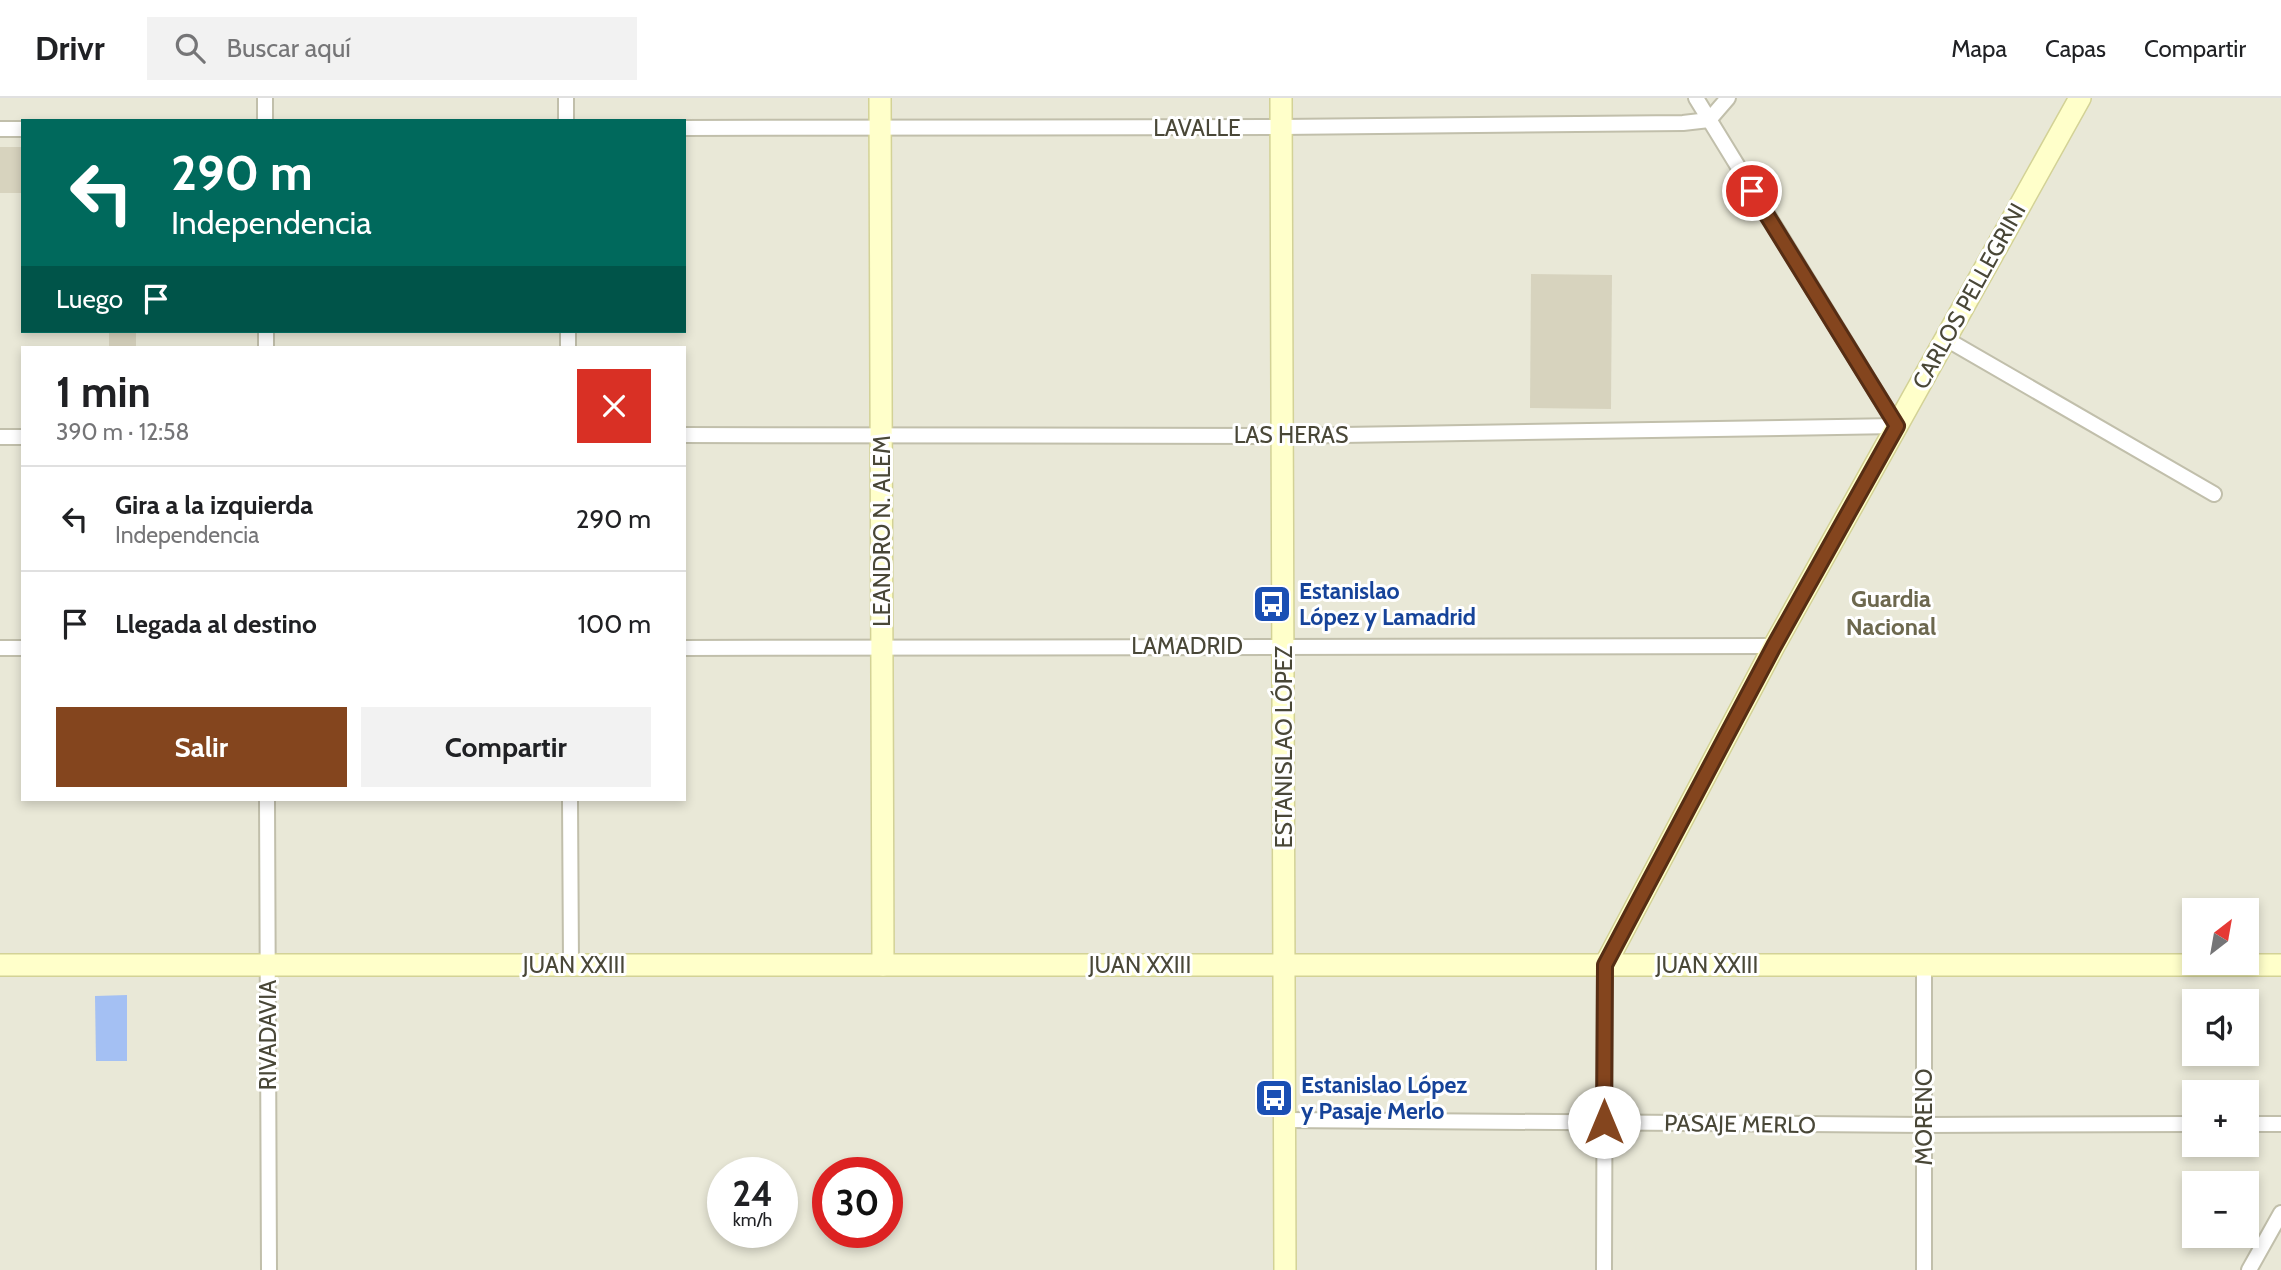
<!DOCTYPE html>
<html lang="es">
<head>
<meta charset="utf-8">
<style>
  :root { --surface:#fff; --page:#f2f2f2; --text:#202124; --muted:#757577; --line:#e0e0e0; --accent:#84451e }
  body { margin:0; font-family:Cabin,sans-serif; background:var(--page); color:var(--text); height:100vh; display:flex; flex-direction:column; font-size:26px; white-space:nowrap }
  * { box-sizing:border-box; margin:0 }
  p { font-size:23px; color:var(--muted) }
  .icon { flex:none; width:38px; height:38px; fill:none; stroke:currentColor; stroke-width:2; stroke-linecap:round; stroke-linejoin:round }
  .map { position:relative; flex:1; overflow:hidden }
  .side { position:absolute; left:21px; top:248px; width:665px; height:455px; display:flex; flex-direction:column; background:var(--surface); border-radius:0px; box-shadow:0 4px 10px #0003 }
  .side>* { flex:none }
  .banner { position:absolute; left:21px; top:21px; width:665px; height:214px; border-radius:0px; box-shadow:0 4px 10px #0003; background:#00695c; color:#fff; overflow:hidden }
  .needle { width:46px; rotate:31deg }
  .tools { position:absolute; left:2182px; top:800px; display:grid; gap:14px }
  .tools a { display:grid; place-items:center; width:77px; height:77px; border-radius:0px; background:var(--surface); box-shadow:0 4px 10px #0003; font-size:35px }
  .speed { position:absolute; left:707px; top:1059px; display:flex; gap:14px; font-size:35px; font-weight:700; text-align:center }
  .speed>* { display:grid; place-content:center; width:91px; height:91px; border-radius:50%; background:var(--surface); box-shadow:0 4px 10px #0003; line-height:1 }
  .speed small { font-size:18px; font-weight:400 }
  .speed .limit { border:10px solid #d22; background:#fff; color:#111 }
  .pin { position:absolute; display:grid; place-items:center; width:60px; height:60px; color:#fff; margin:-30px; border:4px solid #fff; border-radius:50%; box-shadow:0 2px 7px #0007 }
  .me { position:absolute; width:77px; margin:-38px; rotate:0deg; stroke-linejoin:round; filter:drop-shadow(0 0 5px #0008) }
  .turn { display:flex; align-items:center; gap:24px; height:147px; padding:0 35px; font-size:32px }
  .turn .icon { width:91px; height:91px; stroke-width:2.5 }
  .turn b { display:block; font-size:49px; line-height:60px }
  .then { display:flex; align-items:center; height:66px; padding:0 35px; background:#0003; gap:14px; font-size:26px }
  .round { display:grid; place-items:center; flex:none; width:74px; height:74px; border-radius:0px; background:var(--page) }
  .head { display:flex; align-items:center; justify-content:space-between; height:119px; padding:0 35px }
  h1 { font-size:42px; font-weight:700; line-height:52px }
  .action { display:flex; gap:14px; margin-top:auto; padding:14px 35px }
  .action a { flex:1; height:80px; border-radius:0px; background:var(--accent); color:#fff; font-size:28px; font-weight:700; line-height:80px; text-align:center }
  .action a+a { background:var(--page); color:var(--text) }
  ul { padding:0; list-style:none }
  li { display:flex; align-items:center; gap:21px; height:105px; padding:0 35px; border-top:2px solid var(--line) }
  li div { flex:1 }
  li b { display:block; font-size:26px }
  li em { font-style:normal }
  header { display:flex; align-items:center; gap:42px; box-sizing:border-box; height:98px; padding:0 35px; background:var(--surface); border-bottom:2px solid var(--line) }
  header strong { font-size:33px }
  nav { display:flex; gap:38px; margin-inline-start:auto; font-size:24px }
  .search { width:490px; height:63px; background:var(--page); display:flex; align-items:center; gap:18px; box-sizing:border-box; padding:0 24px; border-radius:0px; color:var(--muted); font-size:26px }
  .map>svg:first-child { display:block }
</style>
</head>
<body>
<header>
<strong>Drivr</strong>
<div class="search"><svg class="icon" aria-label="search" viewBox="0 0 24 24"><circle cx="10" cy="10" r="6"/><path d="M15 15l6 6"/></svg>Buscar aquí</div>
<nav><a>Mapa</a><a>Capas</a><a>Compartir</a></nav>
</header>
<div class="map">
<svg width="2281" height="1172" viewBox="0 0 2281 1172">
  <rect width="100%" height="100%" fill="#f5f4e9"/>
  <path fill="#e9e8d7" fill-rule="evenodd" d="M 0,0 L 2281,0 L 2281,1172 L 0,1172 ZM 23,23 L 684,23 L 684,233 L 23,233 ZM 23,250 L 684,250 L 684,702 L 23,702 ZM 2194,812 L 2247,812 L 2247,864 L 2194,864 ZM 2194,903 L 2247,903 L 2247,956 L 2194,956 ZM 2194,994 L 2247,994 L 2247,1046 L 2194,1046 ZM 723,1074 L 782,1074 L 782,1134 L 723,1134 ZM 828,1074 L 887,1074 L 887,1134 L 828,1134 ZM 2194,1085 L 2247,1085 L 2247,1138 L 2194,1138 Z"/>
  <polygon fill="#a4c0f3" points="127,897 127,963 96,963 95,898"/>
  <g fill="#d7d3be">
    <rect x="0" y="49" width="23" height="46"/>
    <polygon points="1531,176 1612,177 1611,311 1530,310"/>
    <rect x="109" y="233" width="27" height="17"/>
  </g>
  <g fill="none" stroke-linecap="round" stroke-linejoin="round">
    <defs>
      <g id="street">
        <polyline points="265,0 265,23"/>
        <polyline points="566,0 566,23"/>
        <polyline points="1696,0 1897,328"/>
        <polyline points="684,30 1281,29 1683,25 1709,22 1728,0"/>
        <polyline points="0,31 23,31"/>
        <polyline points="266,233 266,250"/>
        <polyline points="568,233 568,250"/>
        <polyline points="1946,241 2214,396"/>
        <polyline points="684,337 1282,338 1897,328"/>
        <polyline points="0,339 23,339"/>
        <polyline points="0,550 23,550"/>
        <polyline points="684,550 1774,548"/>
        <polyline points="267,702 269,1172"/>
        <polyline points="570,702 571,867"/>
        <polyline points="1924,867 1924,1172"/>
        <polyline points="1285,1022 1925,1027 2194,1026"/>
        <polyline points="2247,1026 2281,1026"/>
        <polyline points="1604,1172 1605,867"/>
        <polyline points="2249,1172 2281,1115"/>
      </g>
      <g id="secondary">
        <polyline points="880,0 883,867"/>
        <polyline points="1281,0 1285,1172"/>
        <polyline points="0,867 2281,867"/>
        <polyline points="1605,867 1774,548 2080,0"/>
      </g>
    </defs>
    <use href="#street" stroke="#c1bfab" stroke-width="18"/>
    <use href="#secondary" stroke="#d3d296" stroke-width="24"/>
    <use href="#street" stroke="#fff" stroke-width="14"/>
    <use href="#secondary" stroke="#ffffca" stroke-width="21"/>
  </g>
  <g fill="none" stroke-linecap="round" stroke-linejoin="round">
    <defs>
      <polyline id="route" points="1604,1024 1605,867 1774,548 1897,328 1752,93"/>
    </defs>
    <use href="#route" stroke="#562d14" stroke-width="18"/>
    <use href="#route" stroke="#84451e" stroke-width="12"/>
  </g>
  <defs>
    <symbol id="bus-square" viewBox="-11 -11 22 22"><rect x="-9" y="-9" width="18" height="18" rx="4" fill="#1a4fb4" stroke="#fff"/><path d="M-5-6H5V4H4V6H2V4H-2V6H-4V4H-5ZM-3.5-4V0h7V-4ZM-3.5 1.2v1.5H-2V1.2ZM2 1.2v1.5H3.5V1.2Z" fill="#fff"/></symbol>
  </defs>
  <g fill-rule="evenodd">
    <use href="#bus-square" x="1250" y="484" width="44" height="44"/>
    <use href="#bus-square" x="1252" y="978" width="44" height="44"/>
  </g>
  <g text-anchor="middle" stroke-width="6" stroke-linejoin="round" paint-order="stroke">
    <g font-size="23" fill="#494737" stroke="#fff">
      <text x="1197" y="38">LAVALLE</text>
      <text transform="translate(1969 198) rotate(-61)" y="8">CARLOS PELLEGRINI</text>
      <text x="1291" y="345">LAS HERAS</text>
      <text transform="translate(882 433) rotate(-90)" y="8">LEANDRO N. ALEM</text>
      <text x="1187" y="556">LAMADRID</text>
      <text transform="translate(1284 649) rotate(-90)" y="8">ESTANISLAO LÓPEZ</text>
      <text x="574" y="875">JUAN XXIII</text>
      <text x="1140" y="875">JUAN XXIII</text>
      <text x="1707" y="875">JUAN XXIII</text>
      <text transform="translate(268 937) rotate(-90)" y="8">RIVADAVIA</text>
      <text transform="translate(1924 1019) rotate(-90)" y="8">MORENO</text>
      <text transform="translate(1740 1026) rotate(1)" y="8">PASAJE MERLO</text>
    </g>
    <g font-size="23" font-weight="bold" fill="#164399" stroke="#fff" text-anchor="start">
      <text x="1299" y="501">Estanislao<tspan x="1299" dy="26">López y Lamadrid</tspan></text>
      <text x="1301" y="995">Estanislao López<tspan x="1301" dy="26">y Pasaje Merlo</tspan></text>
    </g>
    <g font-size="24" font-weight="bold" fill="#6d684e" stroke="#fff">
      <text x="1891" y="509">Guardia<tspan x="1891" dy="28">Nacional</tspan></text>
    </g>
  </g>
</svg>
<div class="tools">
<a><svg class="needle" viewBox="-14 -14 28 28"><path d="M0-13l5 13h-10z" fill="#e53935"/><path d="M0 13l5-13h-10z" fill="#757577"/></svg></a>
<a><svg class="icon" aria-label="sound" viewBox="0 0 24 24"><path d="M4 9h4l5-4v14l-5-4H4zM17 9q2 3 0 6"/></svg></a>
<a>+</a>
<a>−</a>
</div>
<div class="speed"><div>24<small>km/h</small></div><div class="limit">30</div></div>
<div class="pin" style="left:1752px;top:93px;background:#d93025"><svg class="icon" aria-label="arrive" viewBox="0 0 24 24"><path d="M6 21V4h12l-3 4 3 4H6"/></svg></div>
<svg class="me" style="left:1604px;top:1024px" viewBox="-20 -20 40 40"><circle r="19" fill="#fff"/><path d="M0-13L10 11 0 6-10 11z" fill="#84451e"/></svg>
<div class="banner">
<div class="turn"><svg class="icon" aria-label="left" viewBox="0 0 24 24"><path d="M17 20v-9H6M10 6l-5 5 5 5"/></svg><div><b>290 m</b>Independencia</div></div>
<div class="then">Luego<svg class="icon" aria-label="arrive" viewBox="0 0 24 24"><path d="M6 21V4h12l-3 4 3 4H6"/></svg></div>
</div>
<section class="side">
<div class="head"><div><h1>1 min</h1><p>390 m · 12:58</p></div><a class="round" style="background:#d93025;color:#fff"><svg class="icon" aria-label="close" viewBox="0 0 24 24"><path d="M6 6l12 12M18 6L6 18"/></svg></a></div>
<ul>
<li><svg class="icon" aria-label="left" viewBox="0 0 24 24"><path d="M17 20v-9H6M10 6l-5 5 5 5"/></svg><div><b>Gira a la izquierda</b><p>Independencia</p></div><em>290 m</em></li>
<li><svg class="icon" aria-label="arrive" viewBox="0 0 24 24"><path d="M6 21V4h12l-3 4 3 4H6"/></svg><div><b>Llegada al destino</b></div><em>100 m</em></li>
</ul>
<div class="action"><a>Salir</a><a>Compartir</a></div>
</section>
</div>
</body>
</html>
